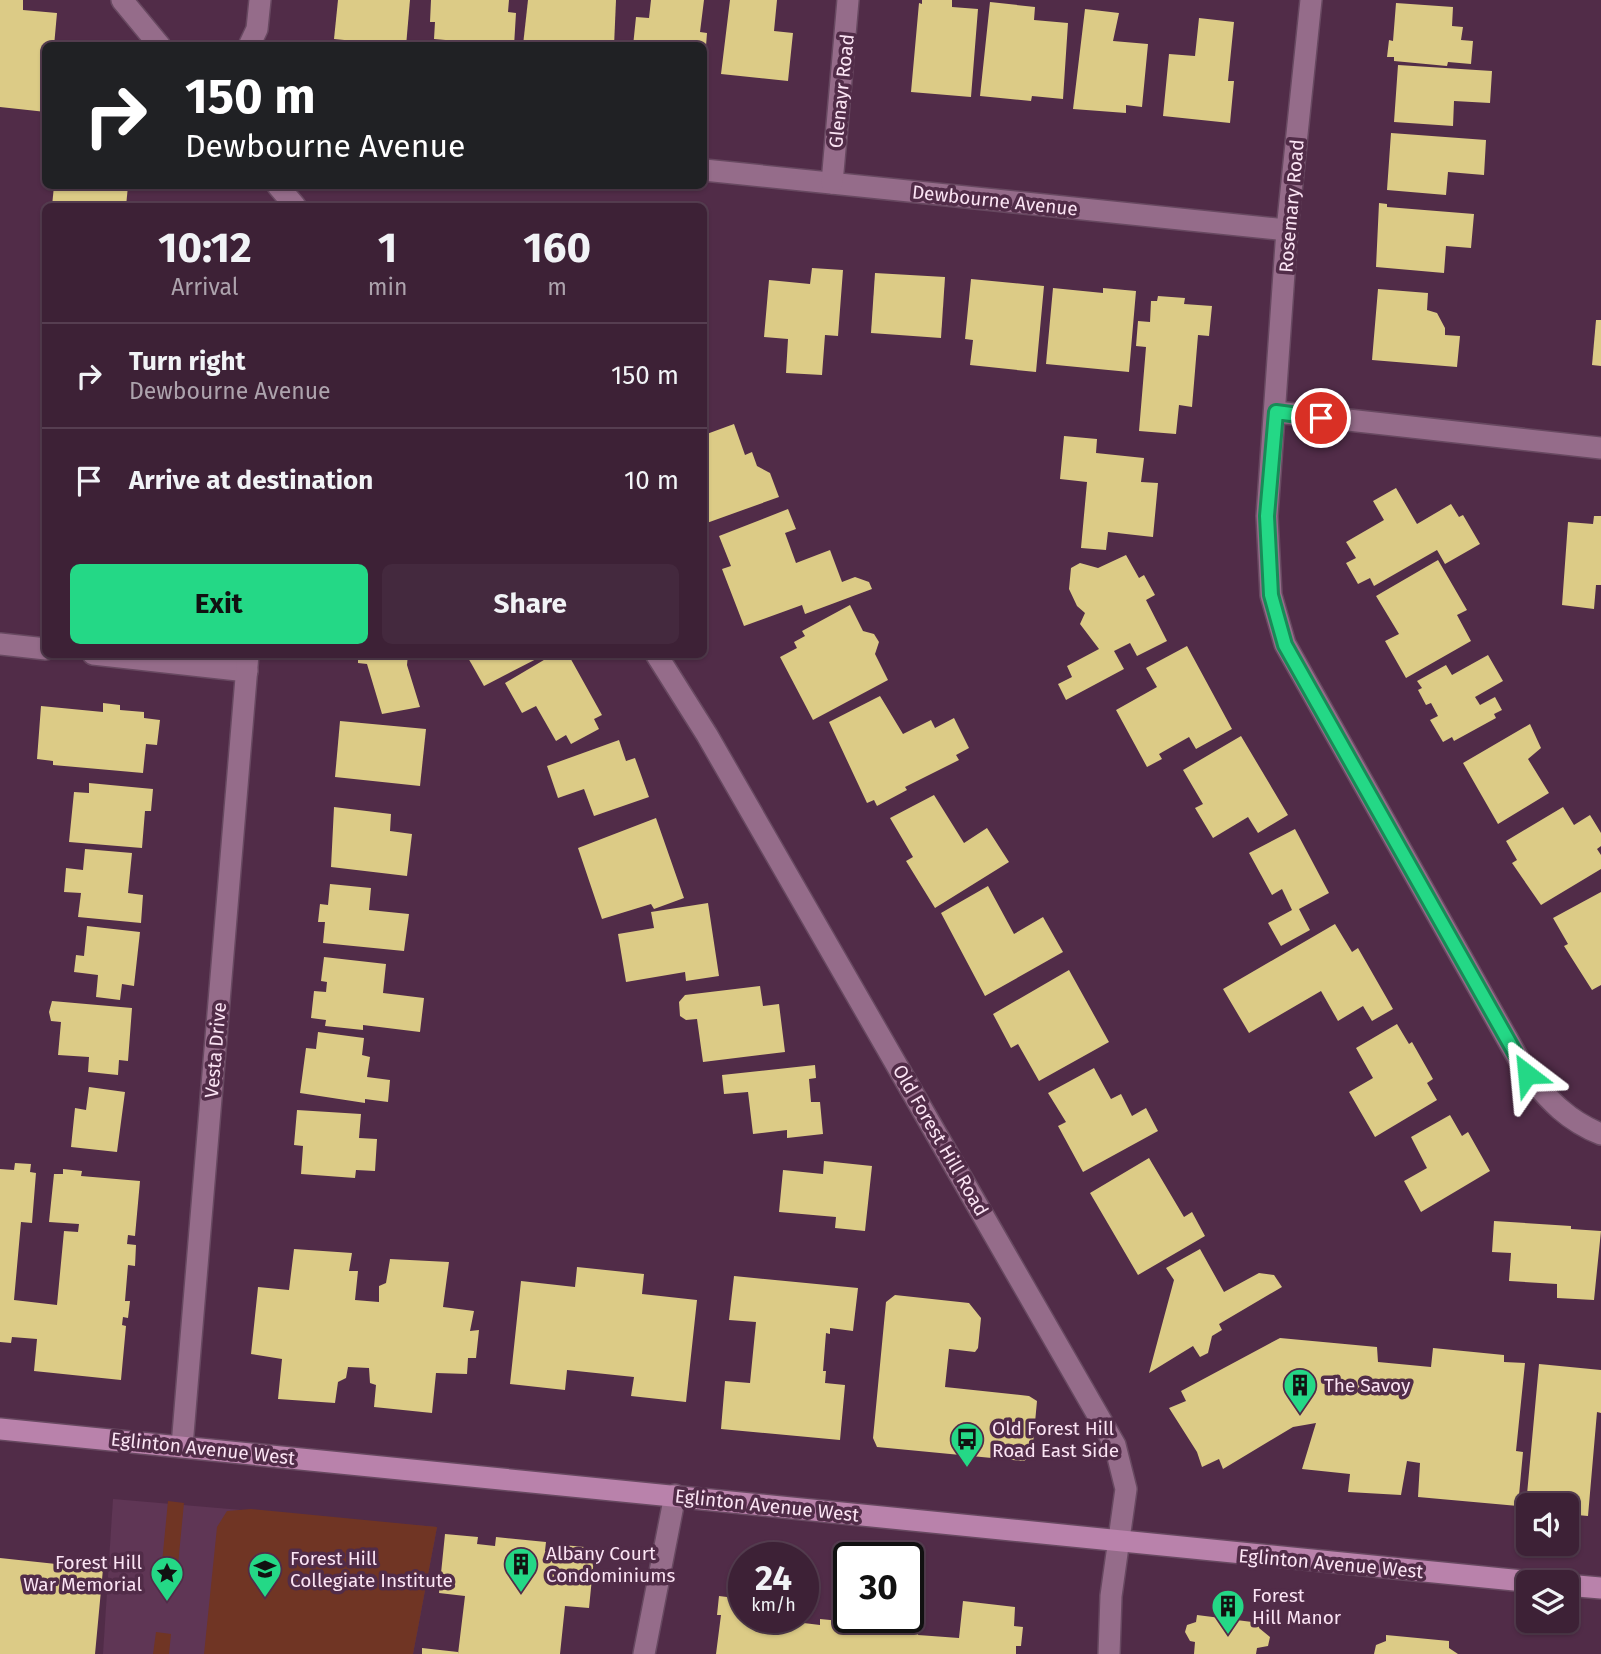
<!DOCTYPE html>
<html lang="en">
<head>
<meta charset="utf-8">
<style>
  :root { --surface:#3d2136; --page:#44293e; --text:#f1f3f6; --muted:#ada3ad; --line:#563e51; --accent:#24d886 }
  body { margin:0; font-family:"Fira Sans",sans-serif; background:var(--page); color:var(--text); height:100vh; display:flex; flex-direction:column; font-size:26px; white-space:nowrap }
  * { box-sizing:border-box; margin:0 }
  p { font-size:23px; color:var(--muted) }
  .icon { flex:none; width:38px; height:38px; fill:none; stroke:currentColor; stroke-width:2; stroke-linecap:round; stroke-linejoin:round }
  .map { position:relative; flex:1; overflow:hidden }
  .sheet { position:absolute; left:42px; top:203px; width:665px; height:455px; display:flex; flex-direction:column; background:var(--surface); border-radius:10px; box-shadow:0 2px 5px #0004,0 0 0 2px var(--line) }
  .sheet>* { flex:none }
  .hud { position:absolute; left:42px; top:42px; width:665px; height:147px; border-radius:10px; box-shadow:0 2px 5px #0004,0 0 0 2px var(--line); background:#202124; color:#fff; overflow:hidden }
  .tools { position:absolute; left:1516px; top:1493px; display:grid; gap:14px }
  .tools a { display:grid; place-items:center; width:63px; height:63px; border-radius:10px; background:var(--surface); box-shadow:0 2px 5px #0004,0 0 0 2px var(--line); font-size:35px }
  .speed { position:absolute; left:728px; top:1542px; display:flex; gap:14px; font-size:35px; font-weight:700; text-align:center }
  .speed>* { display:grid; place-content:center; width:91px; height:91px; border-radius:50%; background:var(--surface); box-shadow:0 2px 5px #0004,0 0 0 2px var(--line); line-height:1 }
  .speed small { font-size:18px; font-weight:400 }
  .speed .limit { border:4px solid #111; border-radius:10px; background:#fff; color:#111 }
  .pin { position:absolute; display:grid; place-items:center; width:60px; height:60px; color:#fff; margin:-30px; border:4px solid #fff; border-radius:50%; box-shadow:0 2px 7px #0007 }
  .me { position:absolute; width:77px; margin:-38px; rotate:331deg; stroke-linejoin:round; filter:drop-shadow(0 0 5px #0008) }
  .turn { display:flex; align-items:center; gap:24px; height:147px; padding:0 28px; font-size:32px }
  .turn .icon { width:91px; height:91px; stroke-width:2.5 }
  .turn b { display:block; font-size:49px; line-height:60px }
  .eta { display:flex; justify-content:space-evenly; align-items:center; height:119px; text-align:center }
  .eta b { font-size:42px; font-weight:700; line-height:49px }
  .cta { display:flex; gap:14px; margin-top:auto; padding:14px 28px }
  .cta a { flex:1; height:80px; border-radius:10px; background:var(--accent); color:#111; font-size:28px; font-weight:700; line-height:80px; text-align:center }
  .cta a+a { background:var(--page); color:var(--text) }
  ul { padding:0; list-style:none }
  li { display:flex; align-items:center; gap:21px; height:105px; padding:0 28px; border-top:2px solid var(--line) }
  li div { flex:1 }
  li b { display:block; font-size:26px }
  li em { font-style:normal }
  .map>svg:first-child { display:block }
</style>
</head>
<body>
<div class="map">
<svg width="1601" height="1654" viewBox="0 0 1601 1654">
  <rect width="100%" height="100%" fill="#512c48"/>
  <polygon fill="#5f3655" points="113,1499 437,1527 413,1654 103,1654"/>
  <g fill="#703524">
    <polygon points="168,1501 184,1503 177,1575 161,1573"/>
    <polygon points="251,1509 437,1527 413,1654 204,1654 217,1527 227,1511"/>
    <polygon points="156,1632 171,1634 169,1654 153,1654"/>
  </g>
  <g fill="#dccb86">
    <polygon points="0,0 23,0 23,10 57,13 54,46 46,46 46,112 0,107"/>
    <polygon points="338,0 410,0 406,46 334,39"/>
    <polygon points="431,0 509,0 508,12 516,13 514,46 457,46 457,41 434,39 435,22 430,22"/>
    <polygon points="528,0 616,0 614,46 523,45"/>
    <polygon points="651,0 704,0 700,32 707,33 706,46 633,46 636,17 649,18"/>
    <polygon points="730,0 777,0 774,31 793,33 788,81 721,74"/>
    <polygon points="922,0 952,0 952,7 978,9 971,97 911,92 919,3 922,4"/>
    <polygon points="990,2 1035,7 1034,20 1068,23 1063,99 1032,96 1031,101 980,96"/>
    <polygon points="1396,3 1453,7 1452,26 1463,27 1461,40 1473,41 1471,64 1448,62 1447,66 1394,61 1394,57 1387,57 1389,40 1393,41"/>
    <polygon points="1085,9 1119,13 1113,41 1148,44 1142,107 1126,105 1126,113 1073,109"/>
    <polygon points="1199,18 1234,22 1228,81 1234,81 1230,123 1163,116 1169,54 1195,56"/>
    <polygon points="1398,65 1492,71 1490,103 1454,101 1453,126 1394,122"/>
    <polygon points="1391,133 1486,140 1484,175 1448,172 1446,195 1387,190"/>
    <polygon points="54,186 128,186 126,206 52,206"/>
    <polygon points="1379,203 1387,204 1387,207 1474,214 1471,248 1446,246 1444,273 1376,267"/>
    <polygon points="704,228 709,229 705,273 704,273"/>
    <polygon points="812,268 843,270 838,336 825,335 822,375 786,373 788,339 764,337 769,280 810,284"/>
    <polygon points="875,273 945,277 941,338 871,333"/>
    <polygon points="971,279 1044,286 1036,372 970,365 973,340 965,339"/>
    <polygon points="1053,288 1103,293 1103,288 1136,291 1129,372 1046,364"/>
    <polygon points="1378,289 1428,293 1427,310 1437,313 1445,328 1445,335 1460,336 1457,367 1372,360"/>
    <polygon points="1158,296 1185,298 1184,304 1212,306 1209,336 1198,335 1192,407 1179,405 1176,434 1139,431 1146,347 1136,346 1138,321 1150,322 1151,301 1157,301"/>
    <polygon points="1596,320 1601,320 1601,366 1592,365"/>
    <polygon points="734,424 745,455 752,452 757,466 770,473 779,497 704,524 704,435"/>
    <polygon points="1064,436 1097,439 1096,453 1144,458 1141,482 1158,483 1153,537 1108,532 1106,550 1081,548 1087,482 1060,479"/>
    <polygon points="1396,488 1417,524 1451,504 1459,517 1463,515 1480,544 1445,564 1437,550 1374,586 1370,578 1358,584 1346,563 1356,558 1346,542 1384,520 1373,501"/>
    <polygon points="788,509 796,529 785,533 796,563 830,550 842,582 855,577 869,582 872,589 805,614 802,605 744,626 722,569 731,566 719,536"/>
    <polygon points="1594,516 1601,516 1601,585 1596,585 1594,609 1562,605 1568,522 1593,524"/>
    <polygon points="1126,555 1139,578 1144,575 1155,595 1146,600 1167,641 1137,656 1130,643 1114,651 1124,669 1066,700 1058,684 1072,677 1067,666 1099,649 1080,624 1085,613 1077,606 1069,589 1071,568 1080,563 1098,568"/>
    <polygon points="1438,560 1467,610 1457,615 1471,641 1406,678 1385,641 1399,634 1376,596"/>
    <polygon points="850,605 863,631 874,634 879,642 875,654 888,680 813,720 780,657 797,648 794,642 805,636 802,631"/>
    <polygon points="1187,646 1232,729 1196,749 1189,737 1159,754 1162,759 1147,767 1116,710 1157,687 1146,668"/>
    <polygon points="358,654 408,654 407,665 420,707 382,714 367,664 358,663"/>
    <polygon points="470,654 546,654 484,686 467,656"/>
    <polygon points="554,654 568,654 602,715 594,719 599,729 571,744 566,735 556,741 536,706 522,713 505,683"/>
    <polygon points="1488,655 1503,681 1475,697 1480,705 1495,697 1502,710 1494,714 1496,718 1454,741 1452,737 1443,742 1430,720 1438,716 1431,703 1426,705 1418,690 1422,688 1417,681 1446,665 1452,675"/>
    <polygon points="880,696 903,734 931,720 935,728 954,718 969,748 956,755 959,760 905,787 907,790 877,806 874,800 867,803 829,722"/>
    <polygon points="103,703 120,705 120,710 144,712 144,718 160,720 157,745 146,744 143,773 53,765 53,761 37,759 41,706 103,712"/>
    <polygon points="340,721 426,729 420,786 335,777"/>
    <polygon points="1530,724 1541,748 1528,759 1549,793 1498,824 1463,763"/>
    <polygon points="1241,736 1288,815 1258,833 1248,817 1213,838 1195,808 1203,804 1183,770"/>
    <polygon points="619,740 626,761 635,758 649,797 594,816 584,789 558,798 547,766"/>
    <polygon points="89,783 153,789 151,811 145,811 142,848 69,842 74,792 89,793"/>
    <polygon points="934,795 964,843 987,828 1009,862 935,908 906,861 913,857 890,818"/>
    <polygon points="334,807 391,814 390,831 412,834 407,876 331,867"/>
    <polygon points="1563,807 1574,825 1590,815 1601,833 1601,846 1597,849 1601,855 1601,869 1541,905 1512,863 1517,860 1506,841"/>
    <polygon points="656,818 684,898 654,909 651,904 602,919 578,848"/>
    <polygon points="1295,829 1329,893 1299,909 1310,930 1281,946 1268,923 1292,910 1282,889 1272,895 1249,853"/>
    <polygon points="85,849 132,853 128,893 143,895 141,923 78,917 81,893 64,892 66,868 83,870"/>
    <polygon points="330,884 371,888 369,910 409,914 404,951 323,943 325,922 318,922 320,904 328,905"/>
    <polygon points="988,886 1014,934 1043,917 1063,952 985,996 941,913"/>
    <polygon points="1601,892 1601,985 1592,990 1564,946 1568,944 1553,918"/>
    <polygon points="708,903 719,976 686,981 685,972 626,982 618,934 654,928 651,912"/>
    <polygon points="1335,924 1352,952 1358,948 1393,1009 1372,1021 1363,1006 1338,1021 1321,991 1249,1033 1223,989"/>
    <polygon points="87,926 140,932 134,986 122,984 120,1000 96,997 98,975 74,972 76,955 84,956"/>
    <polygon points="324,957 386,964 383,993 424,998 420,1032 363,1025 363,1030 325,1026 326,1020 311,1018 314,991 326,992 327,982 321,981"/>
    <polygon points="1069,970 1109,1042 1039,1081 1018,1044 1011,1048 993,1014"/>
    <polygon points="760,986 763,1006 779,1004 785,1052 703,1062 697,1019 686,1020 680,1016 679,1002 685,995"/>
    <polygon points="52,1001 132,1008 128,1061 119,1060 118,1075 88,1072 89,1057 58,1055 61,1022 51,1021 49,1012"/>
    <polygon points="1397,1024 1409,1044 1412,1042 1433,1079 1427,1083 1437,1100 1375,1137 1349,1092 1373,1078 1356,1048"/>
    <polygon points="318,1032 364,1038 362,1055 370,1057 367,1077 390,1080 388,1102 365,1099 365,1103 300,1093 306,1048 316,1049"/>
    <polygon points="815,1065 816,1078 809,1079 811,1102 820,1102 823,1134 787,1138 787,1130 753,1134 748,1092 724,1094 722,1075"/>
    <polygon points="1094,1068 1111,1099 1121,1094 1132,1116 1146,1108 1158,1131 1083,1172 1058,1126 1066,1122 1048,1093"/>
    <polygon points="89,1087 125,1092 117,1152 71,1147 75,1108 86,1110"/>
    <polygon points="297,1110 361,1114 359,1138 377,1139 375,1171 356,1170 355,1178 301,1174 303,1146 294,1145"/>
    <polygon points="1450,1115 1462,1136 1468,1132 1490,1171 1421,1212 1404,1181 1427,1168 1411,1137"/>
    <polygon points="1149,1158 1184,1217 1192,1212 1205,1236 1138,1275 1090,1193"/>
    <polygon points="824,1161 872,1166 865,1231 835,1228 836,1217 779,1212 783,1170 823,1174"/>
    <polygon points="15,1163 31,1164 30,1172 36,1173 32,1223 21,1222 14,1300 57,1305 64,1231 78,1232 79,1224 49,1222 54,1174 63,1174 63,1169 82,1171 81,1176 140,1181 135,1236 128,1235 127,1244 136,1245 135,1266 128,1265 125,1301 130,1301 128,1318 123,1317 122,1325 126,1326 121,1380 34,1371 37,1339 12,1337 11,1343 0,1342 0,1169 14,1170"/>
    <polygon points="1494,1221 1571,1226 1571,1229 1601,1231 1594,1300 1557,1298 1557,1284 1509,1281 1511,1253 1492,1252"/>
    <polygon points="294,1249 352,1253 349,1271 358,1271 355,1300 379,1302 379,1286 386,1283 390,1259 449,1262 443,1307 474,1311 470,1331 479,1330 476,1358 468,1358 467,1374 436,1373 432,1413 374,1407 376,1385 370,1383 369,1368 348,1367 346,1378 338,1382 335,1403 278,1399 282,1359 251,1354 258,1287 289,1290"/>
    <polygon points="1200,1249 1224,1292 1259,1273 1274,1275 1282,1287 1219,1324 1222,1330 1212,1336 1208,1353 1200,1357 1193,1346 1149,1373 1174,1280 1166,1268"/>
    <polygon points="577,1267 644,1274 642,1294 697,1300 686,1402 631,1396 634,1377 567,1370 565,1390 510,1384 521,1281 575,1287"/>
    <polygon points="734,1276 858,1288 853,1331 830,1328 830,1334 826,1333 823,1371 826,1371 825,1383 845,1385 840,1440 721,1429 725,1381 750,1383 756,1322 729,1320"/>
    <polygon points="895,1295 969,1303 981,1318 978,1348 975,1352 949,1349 945,1387 1029,1396 1037,1401 1032,1455 1024,1461 877,1447 873,1438 886,1302"/>
    <polygon points="1280,1338 1377,1347 1378,1362 1431,1367 1433,1348 1504,1355 1504,1362 1525,1363 1516,1451 1523,1452 1518,1506 1418,1497 1420,1463 1407,1461 1401,1495 1348,1492 1350,1474 1302,1469 1316,1423 1293,1427 1223,1469 1219,1459 1202,1467 1197,1452 1169,1408 1186,1401 1181,1391"/>
    <polygon points="1539,1364 1601,1370 1601,1413 1597,1412 1588,1516 1566,1514 1566,1505 1526,1505"/>
    <polygon points="445,1534 478,1537 477,1544 495,1546 496,1537 546,1542 545,1551 563,1553 563,1545 595,1548 589,1608 565,1606 560,1654 458,1654 465,1596 439,1593"/>
    <polygon points="0,1558 103,1569 95,1654 0,1654"/>
    <polygon points="729,1579 744,1580 744,1617 779,1617 779,1620 820,1625 820,1619 851,1622 851,1617 887,1617 886,1625 919,1628 918,1635 959,1638 963,1601 1015,1607 1014,1626 1023,1627 1021,1646 1016,1646 1016,1654 716,1654 721,1615 717,1615 719,1596 727,1597"/>
    <polygon points="1197,1615 1260,1623 1259,1628 1270,1637 1268,1646 1257,1648 1256,1654 1194,1654 1195,1642 1190,1641 1185,1632 1187,1625 1196,1622"/>
    <polygon points="1386,1635 1449,1641 1449,1648 1458,1654 1374,1654 1376,1645 1386,1641"/>
    <polygon points="422,1648 458,1652 458,1654 422,1654"/>
  </g>
  <g fill="none" stroke-linecap="round" stroke-linejoin="round">
    <defs>
      <g id="street">
        <polyline points="122,0 160,46"/>
        <path d="M 1311,0 L 1287,230 L 1267,516 L 1271,595 L 1285,644 L 1527,1074 C 1550,1101 1568,1121 1601,1134"/>
        <polyline points="249,46 257,29 260,0"/>
        <polyline points="704,170 1287,230"/>
        <polyline points="832,183 848,0"/>
        <polyline points="278,186 295,206"/>
        <polyline points="1276,412 1601,448"/>
        <polyline points="0,644 46,649"/>
        <polyline points="93,654 247,671"/>
        <polyline points="656,654 707,735 1115,1445 1126,1489 1111,1596 1109,1654"/>
        <polyline points="182,1446 248,654"/>
        <polyline points="644,1654 675,1495"/>
      </g>
      <g id="primary">
        <polyline points="0,1429 1533,1582"/>
        <polyline points="1566,1585 1601,1588"/>
      </g>
    </defs>
    <use href="#street" stroke="#684961" stroke-width="24"/>
    <use href="#primary" stroke="#684961" stroke-width="24"/>
    <use href="#street" stroke="#956c8a" stroke-width="21"/>
    <use href="#primary" stroke="#b982ab" stroke-width="21"/>
  </g>
  <g fill="none" stroke-linecap="round" stroke-linejoin="round">
    <defs>
      <polyline id="route" points="1321,418 1276,412 1267,516 1271,595 1285,645 1527,1074"/>
    </defs>
    <use href="#route" stroke="#178c57" stroke-width="18"/>
    <use href="#route" stroke="#24d886" stroke-width="12"/>
  </g>
  <defs>
    <symbol id="building-pin" viewBox="-11 -11 22 30"><path d="M0 17L-7.5 6A9.5 9.5 0 1 1 7.5 6Z" fill="#24d886" stroke="#512c48"/><path d="M-4-6H4V6H1V3H-1V6H-4ZM-2.5-4.3h1.7v1.8h-1.7ZM.8-4.3h1.7v1.8H.8ZM-2.5-1h1.7V.8h-1.7ZM.8-1h1.7V.8H.8Z" fill="#111"/></symbol>
    <symbol id="bus-pin" viewBox="-11 -11 22 30"><path d="M0 17L-7.5 6A9.5 9.5 0 1 1 7.5 6Z" fill="#24d886" stroke="#512c48"/><path d="M-5-6H5V4H4V6H2V4H-2V6H-4V4H-5ZM-3.5-4V0h7V-4ZM-3.5 1.2v1.5H-2V1.2ZM2 1.2v1.5H3.5V1.2Z" fill="#111"/></symbol>
    <symbol id="school-pin" viewBox="-11 -11 22 30"><path d="M0 17L-7.5 6A9.5 9.5 0 1 1 7.5 6Z" fill="#24d886" stroke="#512c48"/><path d="M0-5L7-2L0 1L-7-2ZM-4 1L0 2.5L4 1V4Q0 6-4 4Z" fill="#111"/></symbol>
    <symbol id="sight-pin" viewBox="-11 -11 22 30"><path d="M0 17L-7.5 6A9.5 9.5 0 1 1 7.5 6Z" fill="#24d886" stroke="#512c48"/><path d="M0-6L1.8-2.2L6-1.7L2.9 1.2L3.7 5.4L0 3.3L-3.7 5.4L-2.9 1.2L-6-1.7L-1.8-2.2Z" fill="#111"/></symbol>
  </defs>
  <g fill-rule="evenodd">
    <use href="#building-pin" x="1281" y="1366" width="38" height="52"/>
    <use href="#bus-pin" x="948" y="1420" width="38" height="52"/>
    <use href="#building-pin" x="502" y="1545" width="38" height="52"/>
    <use href="#school-pin" x="246" y="1550" width="38" height="52"/>
    <use href="#sight-pin" x="148" y="1554" width="38" height="52"/>
    <use href="#building-pin" x="1209" y="1587" width="38" height="52"/>
  </g>
  <g text-anchor="middle" stroke-width="7" stroke-linejoin="round" paint-order="stroke">
    <g font-size="19" fill="#fbe4f4" stroke="#512c48">
      <text transform="translate(841 91) rotate(-84)" y="7">Glenayr Road</text>
      <text transform="translate(995 200) rotate(6)" y="7">Dewbourne Avenue</text>
      <text transform="translate(1291 206) rotate(-85)" y="7">Rosemary Road</text>
      <text transform="translate(215 1050) rotate(-85)" y="7">Vesta Drive</text>
      <text transform="translate(941 1140) rotate(60)" y="7">Old Forest Hill Road</text>
      <text transform="translate(203 1448) rotate(6)" y="7">Eglinton Avenue West</text>
      <text transform="translate(767 1505) rotate(6)" y="7">Eglinton Avenue West</text>
      <text transform="translate(1331 1563) rotate(5)" y="7">Eglinton Avenue West</text>
    </g>
    <g font-size="19" fill="#fbe4f4" stroke="#512c48" text-anchor="start">
      <text x="1324" y="1392">The Savoy</text>
      <text x="992" y="1435">Old Forest Hill<tspan x="992" dy="22">Road East Side</tspan></text>
      <text x="546" y="1560">Albany Court<tspan x="546" dy="22">Condominiums</tspan></text>
      <text x="290" y="1565">Forest Hill<tspan x="290" dy="22">Collegiate Institute</tspan></text>
      <text x="142" y="1569" text-anchor="end">Forest Hill<tspan x="142" dy="22">War Memorial</tspan></text>
      <text x="1252" y="1602">Forest<tspan x="1252" dy="22">Hill Manor</tspan></text>
    </g>
  </g>
</svg>
<div class="tools">
<a><svg class="icon" aria-label="sound" viewBox="0 0 24 24"><path d="M4 9h4l5-4v14l-5-4H4zM17 9q2 3 0 6"/></svg></a>
<a><svg class="icon" aria-label="layers" viewBox="0 0 24 24"><path d="M12 4l9 5-9 5-9-5zM3 14l9 5 9-5"/></svg></a>
</div>
<div class="speed"><div>24<small>km/h</small></div><div class="limit">30</div></div>
<div class="pin" style="left:1321px;top:418px;background:#d93025"><svg class="icon" aria-label="arrive" viewBox="0 0 24 24"><path d="M6 21V4h12l-3 4 3 4H6"/></svg></div>
<svg class="me" style="left:1527px;top:1074px" viewBox="-20 -20 40 40"><path d="M0-17L14 15 0 8-14 15z" fill="#24d886" stroke="#fff" stroke-width="4"/></svg>
<div class="hud">
<div class="turn"><svg class="icon" aria-label="right" viewBox="0 0 24 24"><path d="M7 20v-9h11M14 6l5 5-5 5"/></svg><div><b>150 m</b>Dewbourne Avenue</div></div>
</div>
<section class="sheet">
<div class="eta">
<div><b>10:12</b><p>Arrival</p></div>
<div><b>1</b><p>min</p></div>
<div><b>160</b><p>m</p></div>
</div>
<ul>
<li><svg class="icon" aria-label="right" viewBox="0 0 24 24"><path d="M7 20v-9h11M14 6l5 5-5 5"/></svg><div><b>Turn right</b><p>Dewbourne Avenue</p></div><em>150 m</em></li>
<li><svg class="icon" aria-label="arrive" viewBox="0 0 24 24"><path d="M6 21V4h12l-3 4 3 4H6"/></svg><div><b>Arrive at destination</b></div><em>10 m</em></li>
</ul>
<div class="cta"><a>Exit</a><a>Share</a></div>
</section>
</div>
</body>
</html>
